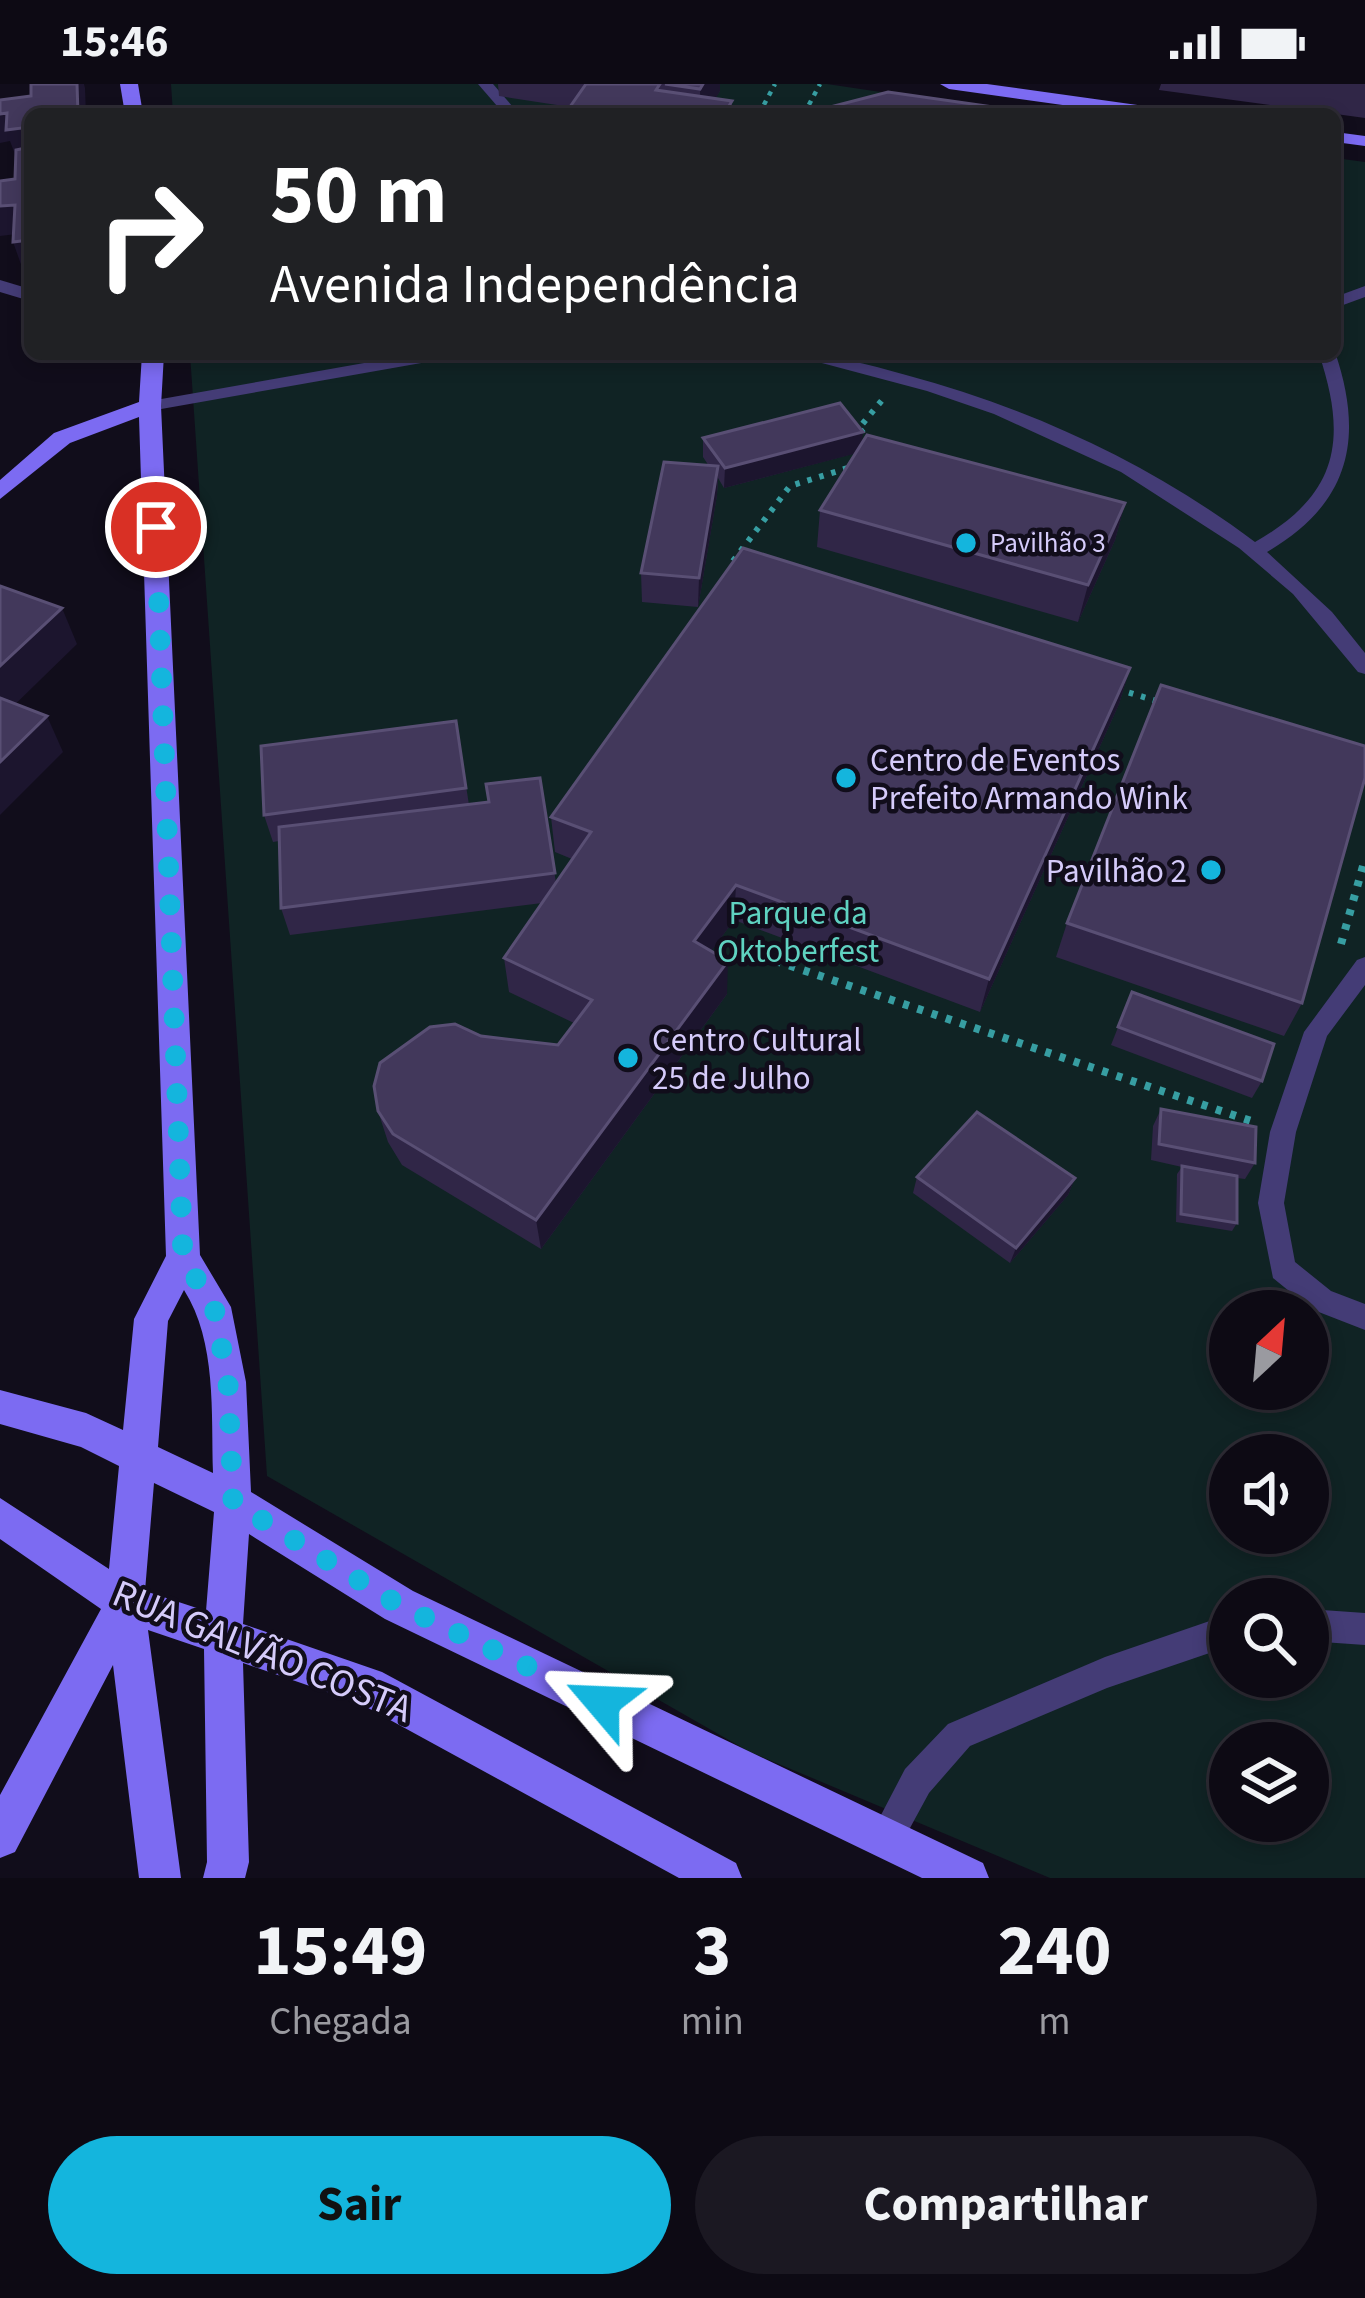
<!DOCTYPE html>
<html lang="pt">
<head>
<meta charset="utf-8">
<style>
  :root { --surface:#0d0a14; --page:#1b1822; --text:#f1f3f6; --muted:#9a9aa0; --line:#2d2b34; --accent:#14b5dd }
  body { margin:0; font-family:"Source Sans 3",sans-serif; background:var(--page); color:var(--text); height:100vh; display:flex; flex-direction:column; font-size:45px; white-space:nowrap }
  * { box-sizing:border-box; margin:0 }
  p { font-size:39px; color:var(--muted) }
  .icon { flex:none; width:66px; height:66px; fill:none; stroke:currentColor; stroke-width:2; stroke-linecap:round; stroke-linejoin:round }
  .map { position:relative; height:1794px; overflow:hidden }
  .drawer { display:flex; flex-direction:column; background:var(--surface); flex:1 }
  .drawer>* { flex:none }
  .guide { position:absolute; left:24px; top:24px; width:1317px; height:252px; border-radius:18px; box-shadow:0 6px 18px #0003,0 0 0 3px var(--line); background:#202124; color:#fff; overflow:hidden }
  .needle { width:78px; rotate:26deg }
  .tools { position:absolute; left:1209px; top:1206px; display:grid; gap:24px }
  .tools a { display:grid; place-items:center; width:120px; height:120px; border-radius:50%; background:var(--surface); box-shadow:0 6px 18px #0003,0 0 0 3px var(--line); font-size:60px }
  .pin { position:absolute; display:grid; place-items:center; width:102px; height:102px; color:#fff; margin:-51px; border:6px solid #fff; border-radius:50%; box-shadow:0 3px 12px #0007 }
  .me { position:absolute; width:132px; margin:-66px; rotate:296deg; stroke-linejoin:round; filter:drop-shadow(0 0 9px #0008) }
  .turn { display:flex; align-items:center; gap:42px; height:252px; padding:0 48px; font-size:54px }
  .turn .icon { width:156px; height:156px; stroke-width:2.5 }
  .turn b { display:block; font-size:84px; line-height:102px }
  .eta { display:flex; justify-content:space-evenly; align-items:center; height:204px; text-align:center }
  .eta b { font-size:72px; font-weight:700; line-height:84px }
  .primary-button { display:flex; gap:24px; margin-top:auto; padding:24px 48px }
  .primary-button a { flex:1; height:138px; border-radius:72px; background:var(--accent); color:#111; font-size:48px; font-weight:700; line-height:138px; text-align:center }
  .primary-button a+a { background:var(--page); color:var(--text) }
  .status { display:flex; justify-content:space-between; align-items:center; height:84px; padding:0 60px; background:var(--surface); direction:ltr }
  .status svg { height:33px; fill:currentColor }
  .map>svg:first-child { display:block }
</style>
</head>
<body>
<div class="status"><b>15:46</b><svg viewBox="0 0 49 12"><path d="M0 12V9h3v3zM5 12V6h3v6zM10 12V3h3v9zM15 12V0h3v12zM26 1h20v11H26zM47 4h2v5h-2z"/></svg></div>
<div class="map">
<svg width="1365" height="1794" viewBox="0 0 1365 1794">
  <rect width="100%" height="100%" fill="#110d1b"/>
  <g fill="#102324" fill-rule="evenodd">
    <polygon points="171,0 827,0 1028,30 173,30"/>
    <path d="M 1335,74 L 1365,78 L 1365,1794 L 1050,1794 L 748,1667 L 267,1392 L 190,270 L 1335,270 ZM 1230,1227 L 1308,1227 L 1308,1305 L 1230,1305 ZM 1230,1371 L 1308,1371 L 1308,1449 L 1230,1449 ZM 1230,1515 L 1308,1515 L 1308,1593 L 1230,1593 ZM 1230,1659 L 1308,1659 L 1308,1737 L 1230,1737 Z"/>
  </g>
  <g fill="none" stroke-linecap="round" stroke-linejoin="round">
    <g stroke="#379ea2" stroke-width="4.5" stroke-dasharray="4.5 6" stroke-linecap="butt">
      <polyline points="759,30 775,0"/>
      <polyline points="804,30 820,0"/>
    </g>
    <g stroke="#379ea2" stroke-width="6" stroke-dasharray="4.5 8" stroke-linecap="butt">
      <polyline points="871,359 859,344 883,315"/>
      <polyline points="737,484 730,481 790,402 851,383"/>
      <polyline points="1117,605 1160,618"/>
    </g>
    <g stroke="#379ea2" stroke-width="8" stroke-dasharray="6 9" stroke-linecap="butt">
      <polyline points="1341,860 1365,775"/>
      <polyline points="761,872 1254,1038"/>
    </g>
    <g fill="#443c76" fill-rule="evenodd">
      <polygon points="478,0 493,0 519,30 504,30"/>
      <polygon points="1365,202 1365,213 1335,224 1335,213"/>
      <path d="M 1335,268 C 1365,356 1349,420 1267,468 L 1332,528 L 1365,569 L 1365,590 L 1358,588 L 1293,510 L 1239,464 L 1121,388 L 994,330 L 927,307 L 788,270 C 830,270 867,280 906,291 C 1032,325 1151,380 1255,458 C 1338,411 1348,356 1319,270 Z"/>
      <polygon points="415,270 453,270 444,275 150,327 141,322 150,317"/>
      <polygon points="1365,873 1365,901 1327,952 1296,1048 1284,1119 1295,1178 1331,1207 1365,1220 1365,1246 1311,1225 1273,1194 1258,1119 1270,1048 1304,948 1357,876"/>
      <polygon points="1308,1525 1365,1529 1365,1561 1308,1557"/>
      <polygon points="1230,1530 1230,1562 1107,1604 970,1662 929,1709 898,1766 886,1771 874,1766 869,1754 905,1685 948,1640 1105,1573"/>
    </g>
    <polygon fill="#443c76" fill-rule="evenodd" points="0,196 30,205 30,217 0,208"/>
    <g fill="#7c6bf2" fill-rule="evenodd">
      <polygon points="120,0 138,0 143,30 125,30"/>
      <polygon points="940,0 987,0 1166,25 1175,30 1127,30 949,5"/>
      <polygon points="1335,48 1365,52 1365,62 1335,58"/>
      <path d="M 142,270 L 164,270 L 161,322 L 200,1171 L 231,1223 L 246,1298 L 251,1408 L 413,1507 L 983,1779 L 989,1794 L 922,1794 L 385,1535 L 249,1450 L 243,1540 L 382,1588 L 736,1779 L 742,1794 L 679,1794 L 359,1619 L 243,1579 L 249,1778 L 245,1794 L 203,1794 L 207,1778 L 204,1565 L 148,1546 L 181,1794 L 139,1794 L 113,1581 L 15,1768 L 0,1774 L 0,1711 L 101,1525 L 0,1455 L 0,1414 L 109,1485 L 119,1382 L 81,1363 L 0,1340 L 0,1306 L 86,1329 L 123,1346 L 134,1235 L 166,1172 L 139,333 L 70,359 L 0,415 L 0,396 L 54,349 L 139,318 ZM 184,1206 C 217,1258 211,1329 213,1389 L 158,1363 L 168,1237 ZM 154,1399 L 214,1428 L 206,1527 L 145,1507 Z"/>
    </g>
  </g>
  <g fill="#302647">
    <polygon points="498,0 720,0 720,7 715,14 732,17 732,30 565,30 570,23 499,12"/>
    <polygon points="1161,0 1365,0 1365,34 1159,6"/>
    <polygon points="703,354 862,360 1125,419 1115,456 1078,538 817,463 820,426 856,369 724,404 718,394 717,411 698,523 642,518 641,489 709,382 703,373"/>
    <polygon points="1130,584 1119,620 980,928 734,836 711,867 727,910 541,1165 402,1081 388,1058 378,1027 481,952 558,961 574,939 509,908 504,874 542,819 290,851 281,824 279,757 273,758 264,731 456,637 469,721 489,718 540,694 556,799 572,775 555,768 551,733"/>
    <polygon points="1067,839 1302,919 1284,952 1056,873"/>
    <polygon points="1132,908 1262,997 1252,1014 1111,961"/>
    <polygon points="1161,1025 1255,1079 1245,1095 1237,1094 1237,1139 1232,1147 1176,1138 1177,1090 1182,1083 1151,1076 1153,1042"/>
    <polygon points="917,1093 1075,1094 1068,1111 1010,1179 913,1109"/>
  </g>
  <g fill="#1c152e">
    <polygon points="77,0 84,0 85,4 86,30 78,30"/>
    <polygon points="703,0 720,0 720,7 706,30 700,30 700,5"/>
    <polygon points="7,29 30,43 30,72 16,73 10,57 0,59 0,30"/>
    <polygon points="15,121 25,149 0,152 0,122"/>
    <polygon points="30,156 30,185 23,186 13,158"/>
    <polygon points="863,348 861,368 724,404 725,384"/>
    <polygon points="718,382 717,411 698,523 699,494"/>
    <polygon points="1125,419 1115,456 1078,538 1088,501"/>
    <polygon points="62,524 77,560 0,635 0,582"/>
    <polygon points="1130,584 1119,620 980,928 989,895"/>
    <polygon points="47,632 63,668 0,731 0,678"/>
    <polygon points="736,801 734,836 694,891 694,857"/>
    <polygon points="728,877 727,910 541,1165 536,1136"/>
    <polygon points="1075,1094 1068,1111 1010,1179 1016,1164"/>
  </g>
  <g fill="#42385b" stroke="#594f74" stroke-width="3">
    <polygon points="31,0 77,0 78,30 30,30 30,43 6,46 7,29 0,30 0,16 31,12"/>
    <polygon points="586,0 660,0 656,6 732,17 724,30 565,30"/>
    <polygon points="665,0 703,0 700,5"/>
    <polygon points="888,8 1042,30 822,30 826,24"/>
    <polygon points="30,63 30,156 13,158 15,121 0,122 0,97 15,95 16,66"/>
    <polygon points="840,319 863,348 725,384 703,354"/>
    <polygon points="867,351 1125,419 1088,501 820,426"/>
    <polygon points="664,378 718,382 699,494 641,489"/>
    <polygon points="743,464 1130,584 989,895 736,801 694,857 728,877 536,1136 393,1050 378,1027 374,1002 380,979 430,943 455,940 481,952 558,961 592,916 504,874 591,748 551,733"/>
    <polygon points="0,502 62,524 0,582"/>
    <polygon points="1161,601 1365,662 1365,694 1302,919 1067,839"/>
    <polygon points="0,614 47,632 0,678"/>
    <polygon points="456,637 466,704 264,731 261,662"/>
    <polygon points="540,694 555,789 281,824 279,743 489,718 486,700"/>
    <polygon points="1132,908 1274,960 1262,997 1118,943"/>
    <polygon points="1161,1025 1256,1043 1255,1079 1159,1060"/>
    <polygon points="977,1028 1075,1094 1016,1164 917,1093"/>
    <polygon points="1182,1082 1237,1092 1237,1139 1181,1130"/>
  </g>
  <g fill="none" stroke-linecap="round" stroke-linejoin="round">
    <polyline stroke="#14b5dd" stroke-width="21" stroke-dasharray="0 37.8" points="156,443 183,1174 214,1223 228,1298 233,1418 399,1521 602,1618"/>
  </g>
  <g fill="#14b5dd" stroke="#110d1b" stroke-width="4.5">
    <circle cx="966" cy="459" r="12"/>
    <circle cx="846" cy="694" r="12"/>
    <circle cx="1211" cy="786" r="12"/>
    <circle cx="628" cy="974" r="12"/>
  </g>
  <g text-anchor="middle" stroke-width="9" stroke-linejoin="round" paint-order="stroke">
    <g font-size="27" fill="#d5cbfa" stroke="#110d1b" text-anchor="start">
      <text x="990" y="468">Pavilhão 3</text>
    </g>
    <g font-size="33" fill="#d5cbfa" stroke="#110d1b" text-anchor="start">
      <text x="870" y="687">Centro de Eventos<tspan x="870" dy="38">Prefeito Armando Wink</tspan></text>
      <text x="1187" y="798" text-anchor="end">Pavilhão 2</text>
      <text x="652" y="967">Centro Cultural<tspan x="652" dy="38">25 de Julho</tspan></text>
    </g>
    <g font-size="33" fill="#5fd2c1" stroke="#110d1b">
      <text x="798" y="840">Parque da<tspan x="798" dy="38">Oktoberfest</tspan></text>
    </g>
    <g font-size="39" fill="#d5cbfa" stroke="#110d1b">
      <text transform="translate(263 1566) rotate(22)" y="14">RUA GALVÃO COSTA</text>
    </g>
  </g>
</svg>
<div class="tools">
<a><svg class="needle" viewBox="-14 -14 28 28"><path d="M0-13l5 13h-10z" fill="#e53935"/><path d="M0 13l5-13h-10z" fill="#9a9aa0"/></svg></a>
<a><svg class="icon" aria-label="sound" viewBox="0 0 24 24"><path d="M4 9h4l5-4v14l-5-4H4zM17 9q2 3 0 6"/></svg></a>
<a><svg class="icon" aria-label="search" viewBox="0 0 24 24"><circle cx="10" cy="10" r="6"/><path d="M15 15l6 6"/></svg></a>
<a><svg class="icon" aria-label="layers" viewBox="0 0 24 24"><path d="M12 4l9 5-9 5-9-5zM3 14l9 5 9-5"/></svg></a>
</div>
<div class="pin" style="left:156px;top:443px;background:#d93025"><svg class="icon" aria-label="arrive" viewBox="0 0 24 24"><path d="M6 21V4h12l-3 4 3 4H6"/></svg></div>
<svg class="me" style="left:602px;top:1618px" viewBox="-20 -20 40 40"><path d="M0-17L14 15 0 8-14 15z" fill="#14b5dd" stroke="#fff" stroke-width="4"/></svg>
<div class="guide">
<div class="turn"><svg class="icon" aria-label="right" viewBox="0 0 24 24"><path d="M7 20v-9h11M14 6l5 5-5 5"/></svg><div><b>50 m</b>Avenida Independência</div></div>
</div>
</div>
<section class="drawer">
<div class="eta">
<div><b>15:49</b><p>Chegada</p></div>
<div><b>3</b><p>min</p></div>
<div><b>240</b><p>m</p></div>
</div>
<div class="primary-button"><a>Sair</a><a>Compartilhar</a></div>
</section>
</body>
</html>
